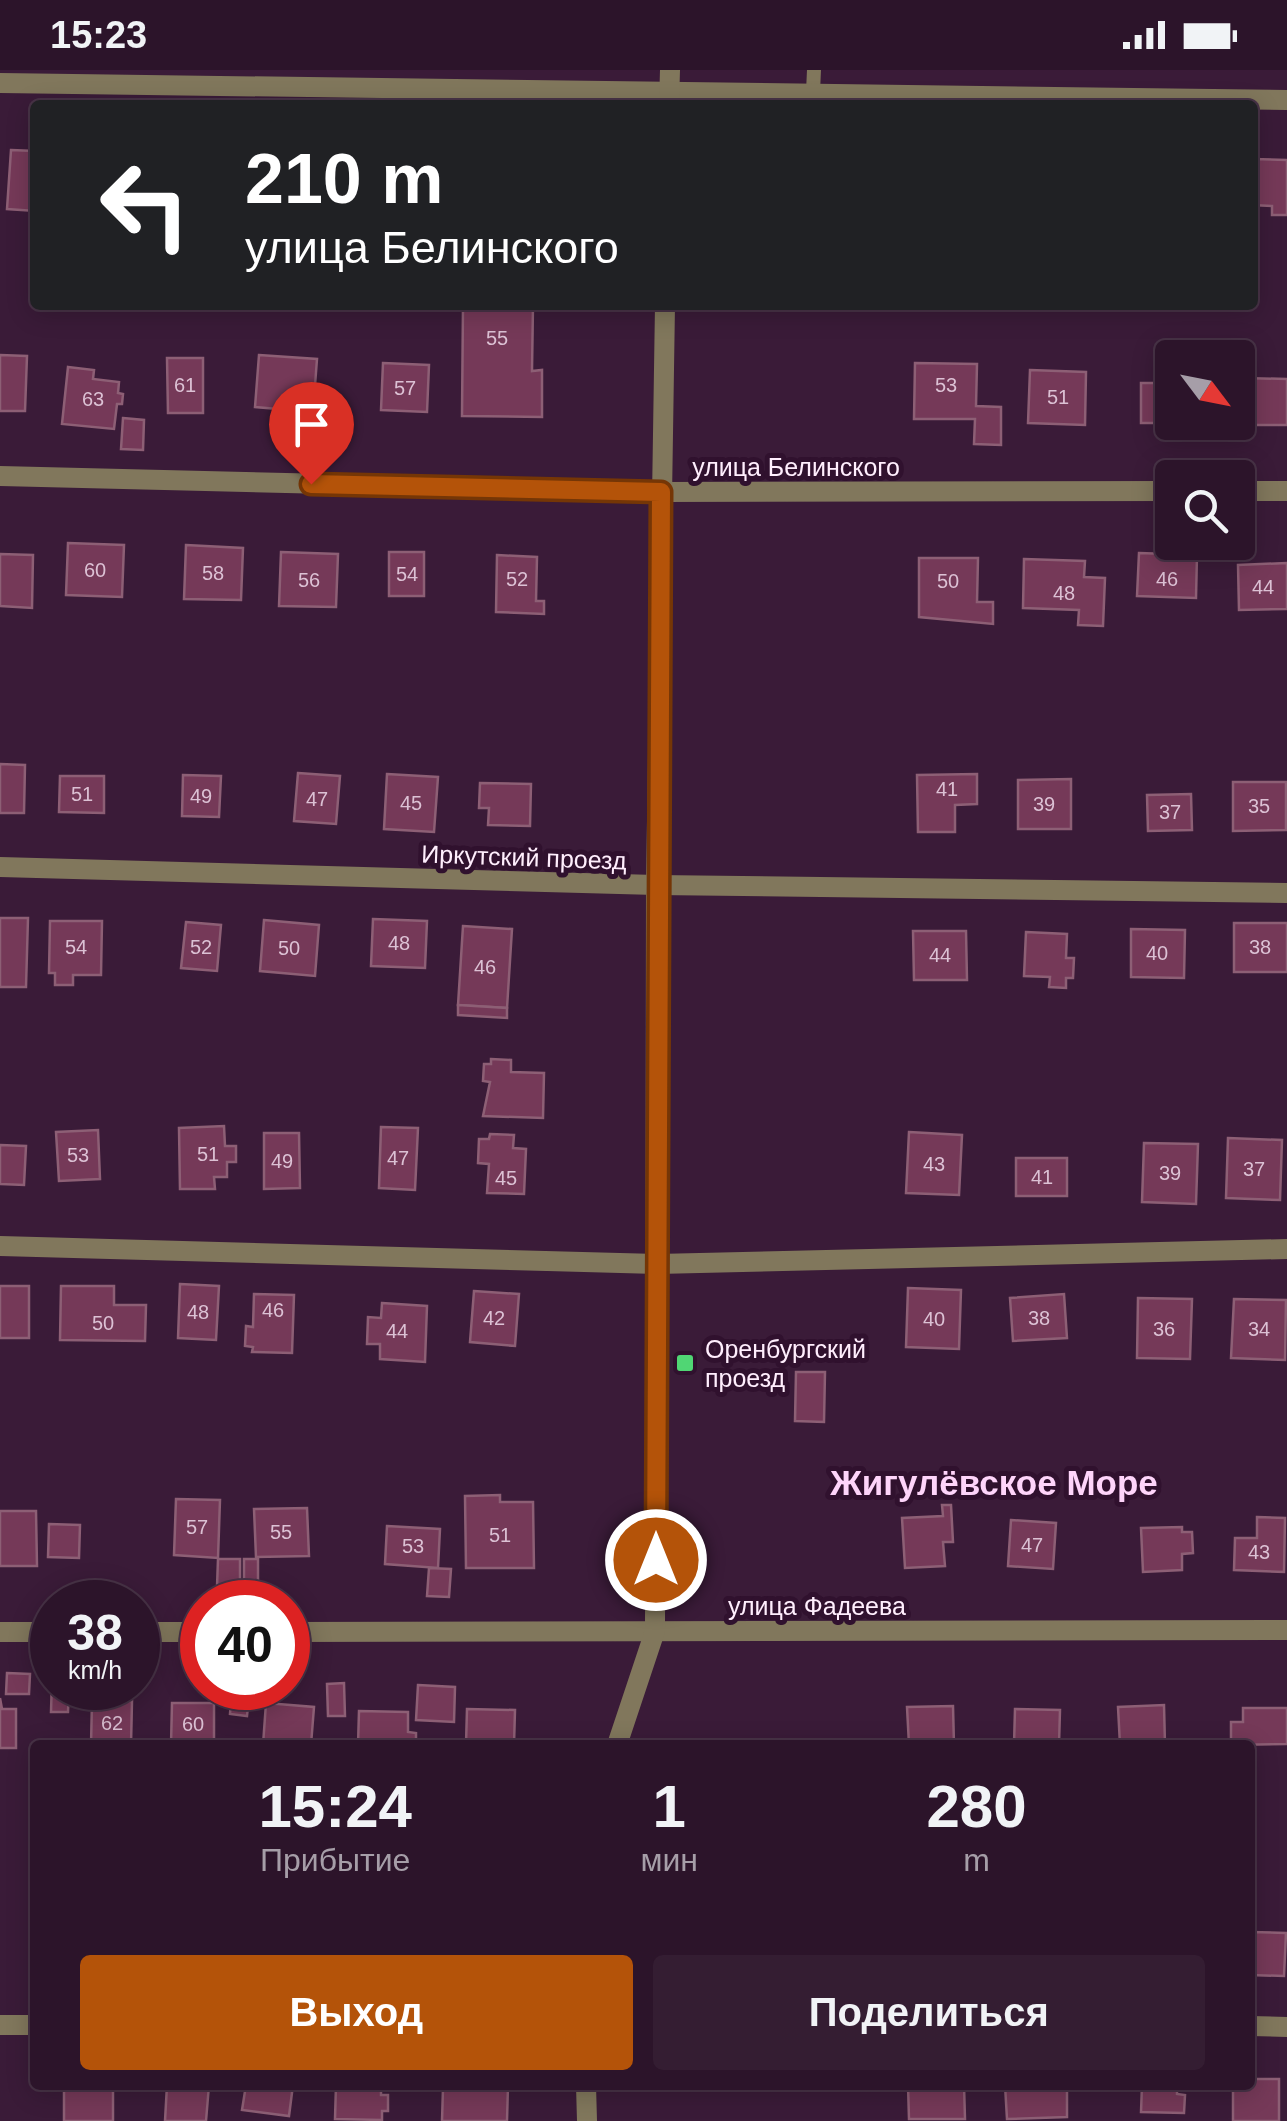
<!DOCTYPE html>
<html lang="ru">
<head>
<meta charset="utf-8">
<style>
  :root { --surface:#2c142a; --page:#341d32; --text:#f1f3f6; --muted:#a69ea8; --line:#483347; --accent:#b45309 }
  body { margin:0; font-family:Helvetica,sans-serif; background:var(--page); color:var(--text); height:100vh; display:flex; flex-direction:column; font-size:38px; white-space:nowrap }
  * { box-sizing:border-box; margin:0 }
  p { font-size:32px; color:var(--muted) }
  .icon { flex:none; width:55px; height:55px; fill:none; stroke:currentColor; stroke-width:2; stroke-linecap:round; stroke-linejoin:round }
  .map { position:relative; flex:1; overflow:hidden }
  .drawer { position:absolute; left:30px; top:1670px; width:1225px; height:350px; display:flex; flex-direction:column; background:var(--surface); border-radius:10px; box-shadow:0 5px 25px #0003,0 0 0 2px var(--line) }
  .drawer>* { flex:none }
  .guide { position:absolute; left:30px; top:30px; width:1228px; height:210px; border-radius:10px; box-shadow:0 5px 25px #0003,0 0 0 2px var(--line); background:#202124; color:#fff; overflow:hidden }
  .needle { width:65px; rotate:122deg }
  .buttons { position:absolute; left:1155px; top:270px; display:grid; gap:20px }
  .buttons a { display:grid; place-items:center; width:100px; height:100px; border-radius:10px; background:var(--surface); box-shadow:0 5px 25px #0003,0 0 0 2px var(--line); font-size:50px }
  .speed { position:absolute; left:30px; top:1510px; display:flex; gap:20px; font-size:50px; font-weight:700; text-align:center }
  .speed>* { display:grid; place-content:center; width:130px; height:130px; border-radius:50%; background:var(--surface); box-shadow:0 5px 25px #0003,0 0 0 2px var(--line); line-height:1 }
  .speed small { font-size:25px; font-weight:400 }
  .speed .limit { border:15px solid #d22; background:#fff; color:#111 }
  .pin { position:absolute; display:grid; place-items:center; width:85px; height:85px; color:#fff; margin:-102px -42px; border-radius:50% 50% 50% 0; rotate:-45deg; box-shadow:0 0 10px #0007 }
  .pin .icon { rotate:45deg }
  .me { position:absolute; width:110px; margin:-55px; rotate:0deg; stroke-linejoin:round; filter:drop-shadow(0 0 8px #0008) }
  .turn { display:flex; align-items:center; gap:35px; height:210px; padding:0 50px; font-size:45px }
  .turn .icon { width:130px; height:130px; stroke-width:2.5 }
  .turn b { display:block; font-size:70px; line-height:85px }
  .eta { display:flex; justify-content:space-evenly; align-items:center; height:170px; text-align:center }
  .eta b { font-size:60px; font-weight:600; line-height:70px }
  .button { display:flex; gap:20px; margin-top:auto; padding:20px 50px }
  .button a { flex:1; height:115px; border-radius:10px; background:var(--accent); color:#fff; font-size:40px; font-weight:600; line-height:115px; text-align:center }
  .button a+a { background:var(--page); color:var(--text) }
  .status { display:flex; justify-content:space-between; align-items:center; height:70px; padding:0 50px; background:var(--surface); direction:ltr }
  .status svg { height:28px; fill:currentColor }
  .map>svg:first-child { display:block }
</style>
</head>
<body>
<div class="status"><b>15:23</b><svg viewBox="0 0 49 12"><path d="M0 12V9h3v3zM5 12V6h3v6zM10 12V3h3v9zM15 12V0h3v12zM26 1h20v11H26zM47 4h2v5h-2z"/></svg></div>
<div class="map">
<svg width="1287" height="2051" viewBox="0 0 1287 2051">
  <rect width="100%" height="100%" fill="#3a1b38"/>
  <g fill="#753958" stroke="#8d5f75" stroke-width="2.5">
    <polygon points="11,80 35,81 35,141 7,139"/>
    <polygon points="1253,89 1287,90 1287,145 1272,145 1272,136 1252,135"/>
    <polygon points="463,235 533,235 532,301 542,300 542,347 462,346"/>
    <polygon points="0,285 27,286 25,341 0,341"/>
    <polygon points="259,285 317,289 313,342 255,337"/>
    <polygon points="167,288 203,288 203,343 168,343"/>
    <polygon points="383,293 429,295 427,342 381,340"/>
    <polygon points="915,293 977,294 976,336 1001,337 1001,375 974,374 975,349 914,349"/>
    <polygon points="68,297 94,300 93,309 119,312 118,323 123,324 122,334 117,334 114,359 62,354"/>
    <polygon points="1030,300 1086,302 1085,355 1028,353"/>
    <polygon points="1244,308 1287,309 1287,355 1243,355"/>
    <polygon points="1141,313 1172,313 1172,352 1194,353 1141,353"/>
    <polygon points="123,348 144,350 143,380 121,379"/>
    <polygon points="68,473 124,475 122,527 66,525"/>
    <polygon points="186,475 243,478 241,530 184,529"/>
    <polygon points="281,482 338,484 336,537 279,536"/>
    <rect x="389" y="482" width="35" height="44"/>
    <polygon points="1139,483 1197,485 1196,528 1137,526"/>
    <polygon points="0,484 33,485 32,538 0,536"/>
    <polygon points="497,485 537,487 536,531 544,531 544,544 496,542"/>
    <polygon points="919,488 978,488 977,532 993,532 993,554 919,547"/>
    <polygon points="1024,489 1085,491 1084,507 1105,508 1103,556 1078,555 1079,540 1023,538"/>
    <polygon points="1287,493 1287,539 1239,540 1238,495"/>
    <polygon points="0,694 25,695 24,743 0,743"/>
    <polygon points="298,703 340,706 336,754 294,751"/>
    <polygon points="387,704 438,707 434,762 384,759"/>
    <polygon points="977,704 977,734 955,735 955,762 918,762 917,705"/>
    <polygon points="183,705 221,706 219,747 182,746"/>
    <polygon points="60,706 104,706 104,743 59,742"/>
    <polygon points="1071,709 1071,759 1018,759 1018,710"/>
    <polygon points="1233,712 1286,712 1286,760 1233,761"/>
    <polygon points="480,713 531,714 530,756 488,755 489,738 479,738"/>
    <polygon points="1191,724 1192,760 1148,761 1147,725"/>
    <polygon points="0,848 28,848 26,917 0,917"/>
    <polygon points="373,849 427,851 425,898 371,896"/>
    <polygon points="264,850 319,855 315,906 260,901"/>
    <polygon points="50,851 102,851 101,905 73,905 73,915 55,915 55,903 49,903"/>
    <polygon points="186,852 221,855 217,901 181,898"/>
    <rect x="1234" y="853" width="53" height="49"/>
    <polygon points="463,856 512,859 507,938 458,935"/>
    <polygon points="1131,859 1185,860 1184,908 1131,907"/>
    <polygon points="913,861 966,861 967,910 914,910"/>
    <polygon points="1026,862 1067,864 1066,888 1074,888 1073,908 1066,908 1066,918 1049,917 1050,907 1024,906"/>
    <polygon points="458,935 507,938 507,948 458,945"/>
    <polygon points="491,989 511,990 511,1002 544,1003 543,1048 483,1046 490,1012 483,1011 484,994 491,994"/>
    <polygon points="224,1056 225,1076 236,1076 236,1092 227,1092 227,1107 214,1107 215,1119 180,1119 179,1058"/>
    <polygon points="381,1057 418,1058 415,1120 379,1118"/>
    <polygon points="98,1060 100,1109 59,1111 56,1062"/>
    <polygon points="909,1062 962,1065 959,1125 906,1123"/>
    <polygon points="264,1063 299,1063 300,1118 264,1119"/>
    <polygon points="490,1064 514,1065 513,1078 526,1079 524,1124 487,1123 489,1094 478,1093 479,1069 489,1069"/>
    <polygon points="1228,1068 1282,1070 1280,1130 1226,1128"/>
    <polygon points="1144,1073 1198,1074 1196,1134 1142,1132"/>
    <polygon points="0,1075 26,1076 24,1115 0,1114"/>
    <rect x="1016" y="1088" width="51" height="38"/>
    <polygon points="180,1214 219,1216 216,1270 178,1268"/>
    <rect x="0" y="1216" width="29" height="52"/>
    <polygon points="61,1216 114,1216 114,1235 146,1235 145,1271 60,1270"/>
    <polygon points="908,1218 961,1220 959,1279 906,1277"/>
    <polygon points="474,1221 519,1224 515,1276 470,1272"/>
    <polygon points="254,1224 294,1225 292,1283 252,1282 253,1277 245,1276 246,1256 253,1257"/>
    <polygon points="1064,1224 1067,1268 1013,1271 1010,1228"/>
    <polygon points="1138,1228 1192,1229 1190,1289 1137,1288"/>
    <polygon points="1234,1229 1286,1230 1285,1290 1231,1288"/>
    <polygon points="382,1233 427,1236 425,1292 380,1289 380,1274 367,1274 368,1247 381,1248"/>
    <polygon points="796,1302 825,1302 824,1352 795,1351"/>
    <polygon points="500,1425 500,1432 533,1432 534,1498 466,1498 465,1426"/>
    <polygon points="176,1429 220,1430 218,1488 174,1485"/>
    <polygon points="942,1435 951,1435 953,1472 943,1472 945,1496 905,1498 902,1448 943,1446"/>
    <polygon points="307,1438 309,1486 256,1487 254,1439"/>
    <polygon points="0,1441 36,1441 37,1496 0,1496"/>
    <polygon points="1257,1447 1285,1448 1284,1502 1234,1500 1235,1468 1257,1468"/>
    <polygon points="1011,1450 1056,1453 1053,1499 1008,1496"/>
    <polygon points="49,1454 80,1455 79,1488 48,1487"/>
    <polygon points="387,1456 440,1459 438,1498 385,1494"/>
    <polygon points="1182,1457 1182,1462 1192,1462 1193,1483 1182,1484 1182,1500 1143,1502 1141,1458"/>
    <polygon points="218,1489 240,1489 240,1518 217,1517"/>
    <rect x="244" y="1489" width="14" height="29"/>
    <polygon points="429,1498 451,1499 449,1527 427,1526"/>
    <polygon points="7,1603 30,1604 29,1624 6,1624"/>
    <polygon points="52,1608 52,1618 69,1618 68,1642 51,1642"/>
    <polygon points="344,1613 345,1646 328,1646 327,1614"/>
    <polygon points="418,1615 455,1617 454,1652 416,1650"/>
    <polygon points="232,1618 250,1618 247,1646 230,1644"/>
    <polygon points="0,1628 2,1639 16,1639 16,1678 0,1678"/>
    <polygon points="92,1631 132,1631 131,1675 91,1675"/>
    <polygon points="172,1633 214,1633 214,1675 171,1675"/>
    <polygon points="266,1633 314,1637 311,1675 263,1675"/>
    <polygon points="1164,1635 1165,1675 1120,1675 1118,1637"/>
    <polygon points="953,1636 954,1675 909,1675 907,1637"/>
    <polygon points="1243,1638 1287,1638 1287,1674 1231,1675 1231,1652 1243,1652"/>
    <polygon points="467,1639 515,1640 514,1675 466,1674"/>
    <polygon points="1015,1639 1060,1640 1059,1675 1014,1675"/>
    <polygon points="359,1641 408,1642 408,1662 416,1663 416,1675 358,1675"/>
    <polygon points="1250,1862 1286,1863 1284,1906 1250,1905"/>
    <polygon points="1250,2009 1279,2009 1279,2051 1233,2051 1233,2015 1250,2015"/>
    <rect x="64" y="2015" width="49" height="36"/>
    <polygon points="167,2015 209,2015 206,2051 165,2051"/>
    <polygon points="246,2015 293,2015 289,2046 242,2040"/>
    <polygon points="336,2015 381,2015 381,2025 388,2025 388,2041 382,2041 382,2050 335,2049"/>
    <polygon points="451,2015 508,2015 507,2051 442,2051 443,2018"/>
    <polygon points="908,2015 964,2015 965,2049 909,2049"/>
    <polygon points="1005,2015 1067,2015 1067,2047 1007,2049"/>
    <polygon points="1142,2015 1177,2015 1177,2024 1185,2025 1184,2043 1141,2042"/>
  </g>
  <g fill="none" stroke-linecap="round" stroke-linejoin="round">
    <polyline stroke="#81775c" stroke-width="14" points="813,22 814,0"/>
    <g stroke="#81775c" stroke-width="20">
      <polyline points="0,13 1287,30"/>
      <polyline points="0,406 661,422 1172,421"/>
      <polyline points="1238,421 1287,421"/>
      <polyline points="0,797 656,815 1287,823"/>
      <polyline points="0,1176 657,1194 1287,1179"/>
      <polyline points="0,1562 52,1562"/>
      <polyline points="138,1562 202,1562"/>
      <polyline points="288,1562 1287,1560"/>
      <polyline points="0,1955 35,1955"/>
      <polyline points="1250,1956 1287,1957"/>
    </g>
    <g stroke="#81775c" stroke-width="20">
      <polyline points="669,35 670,0"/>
      <polyline points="617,1675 655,1561 656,815 665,235"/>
      <polyline points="586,2015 587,2051"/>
    </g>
  </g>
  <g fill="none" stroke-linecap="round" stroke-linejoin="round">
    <defs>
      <polyline id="route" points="311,414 661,422 656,1490"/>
    </defs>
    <use href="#route" stroke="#753606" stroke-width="25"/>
    <use href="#route" stroke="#b45309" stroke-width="18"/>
  </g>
  <rect fill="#50d674" stroke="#30112e" stroke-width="4" x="675" y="1283" width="20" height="20" rx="5"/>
  <g text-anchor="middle" stroke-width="10" stroke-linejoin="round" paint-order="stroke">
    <g font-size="20" fill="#dcc1d4">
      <text x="497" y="275">55</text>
      <text x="185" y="322">61</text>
      <text x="946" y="322">53</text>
      <text x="405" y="325">57</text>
      <text x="1058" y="334">51</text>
      <text x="93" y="336">63</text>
      <text x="95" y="507">60</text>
      <text x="213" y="510">58</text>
      <text x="407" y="511">54</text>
      <text x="517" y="516">52</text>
      <text x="1167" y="516">46</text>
      <text x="309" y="517">56</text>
      <text x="948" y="518">50</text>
      <text x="1263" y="524">44</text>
      <text x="1064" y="530">48</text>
      <text x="947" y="726">41</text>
      <text x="82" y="731">51</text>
      <text x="201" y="733">49</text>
      <text x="317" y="736">47</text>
      <text x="411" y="740">45</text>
      <text x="1044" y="741">39</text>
      <text x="1259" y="743">35</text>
      <text x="1170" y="749">37</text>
      <text x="399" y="880">48</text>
      <text x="76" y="884">54</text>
      <text x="201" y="884">52</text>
      <text x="1260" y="884">38</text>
      <text x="289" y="885">50</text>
      <text x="1157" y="890">40</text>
      <text x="940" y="892">44</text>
      <text x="485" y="904">46</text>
      <text x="208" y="1091">51</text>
      <text x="78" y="1092">53</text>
      <text x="398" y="1095">47</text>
      <text x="282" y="1098">49</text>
      <text x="934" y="1101">43</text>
      <text x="1254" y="1106">37</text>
      <text x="1170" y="1110">39</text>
      <text x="1042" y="1114">41</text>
      <text x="506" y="1115">45</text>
      <text x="273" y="1247">46</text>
      <text x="198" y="1249">48</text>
      <text x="494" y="1255">42</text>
      <text x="1039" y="1255">38</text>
      <text x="934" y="1256">40</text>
      <text x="103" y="1260">50</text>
      <text x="1164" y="1266">36</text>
      <text x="1259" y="1266">34</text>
      <text x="397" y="1268">44</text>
      <text x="197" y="1464">57</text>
      <text x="281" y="1469">55</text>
      <text x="500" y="1472">51</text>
      <text x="1032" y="1482">47</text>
      <text x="413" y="1483">53</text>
      <text x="1259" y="1489">43</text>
      <text x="112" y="1660">62</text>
      <text x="193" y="1661">60</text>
    </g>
    <g font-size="25" fill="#ffeefd" stroke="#30112e">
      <text x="796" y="406">улица Белинского</text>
      <text transform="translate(524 787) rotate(2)" y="9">Иркутский проезд</text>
      <text x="817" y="1545">улица Фадеева</text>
    </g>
    <g font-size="25" fill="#ffeefd" stroke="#30112e" text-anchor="start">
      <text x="705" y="1288">Оренбургский<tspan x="705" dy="29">проезд</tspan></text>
    </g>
    <g font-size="35" font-weight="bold" fill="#fed4fa" stroke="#30112e">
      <text x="994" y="1425">Жигулёвское Море</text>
    </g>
  </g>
</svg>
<div class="buttons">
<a><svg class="needle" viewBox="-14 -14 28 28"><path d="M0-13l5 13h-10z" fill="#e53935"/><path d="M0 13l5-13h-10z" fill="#a69ea8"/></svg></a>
<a><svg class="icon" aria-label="search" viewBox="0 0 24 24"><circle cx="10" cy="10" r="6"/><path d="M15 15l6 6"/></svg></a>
</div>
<div class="speed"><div>38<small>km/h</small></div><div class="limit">40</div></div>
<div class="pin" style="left:311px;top:414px;background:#d93025"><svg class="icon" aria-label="arrive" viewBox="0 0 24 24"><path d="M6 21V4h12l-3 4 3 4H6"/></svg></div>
<svg class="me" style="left:656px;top:1490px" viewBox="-20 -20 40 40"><circle r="17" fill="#b45309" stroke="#fff" stroke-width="3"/><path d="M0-11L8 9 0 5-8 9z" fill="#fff"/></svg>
<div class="guide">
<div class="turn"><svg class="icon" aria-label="left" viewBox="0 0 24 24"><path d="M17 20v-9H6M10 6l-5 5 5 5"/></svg><div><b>210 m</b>улица Белинского</div></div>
</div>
<section class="drawer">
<div class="eta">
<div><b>15:24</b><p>Прибытие</p></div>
<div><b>1</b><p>мин</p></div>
<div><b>280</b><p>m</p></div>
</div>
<div class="button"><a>Выход</a><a>Поделиться</a></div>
</section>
</div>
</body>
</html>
